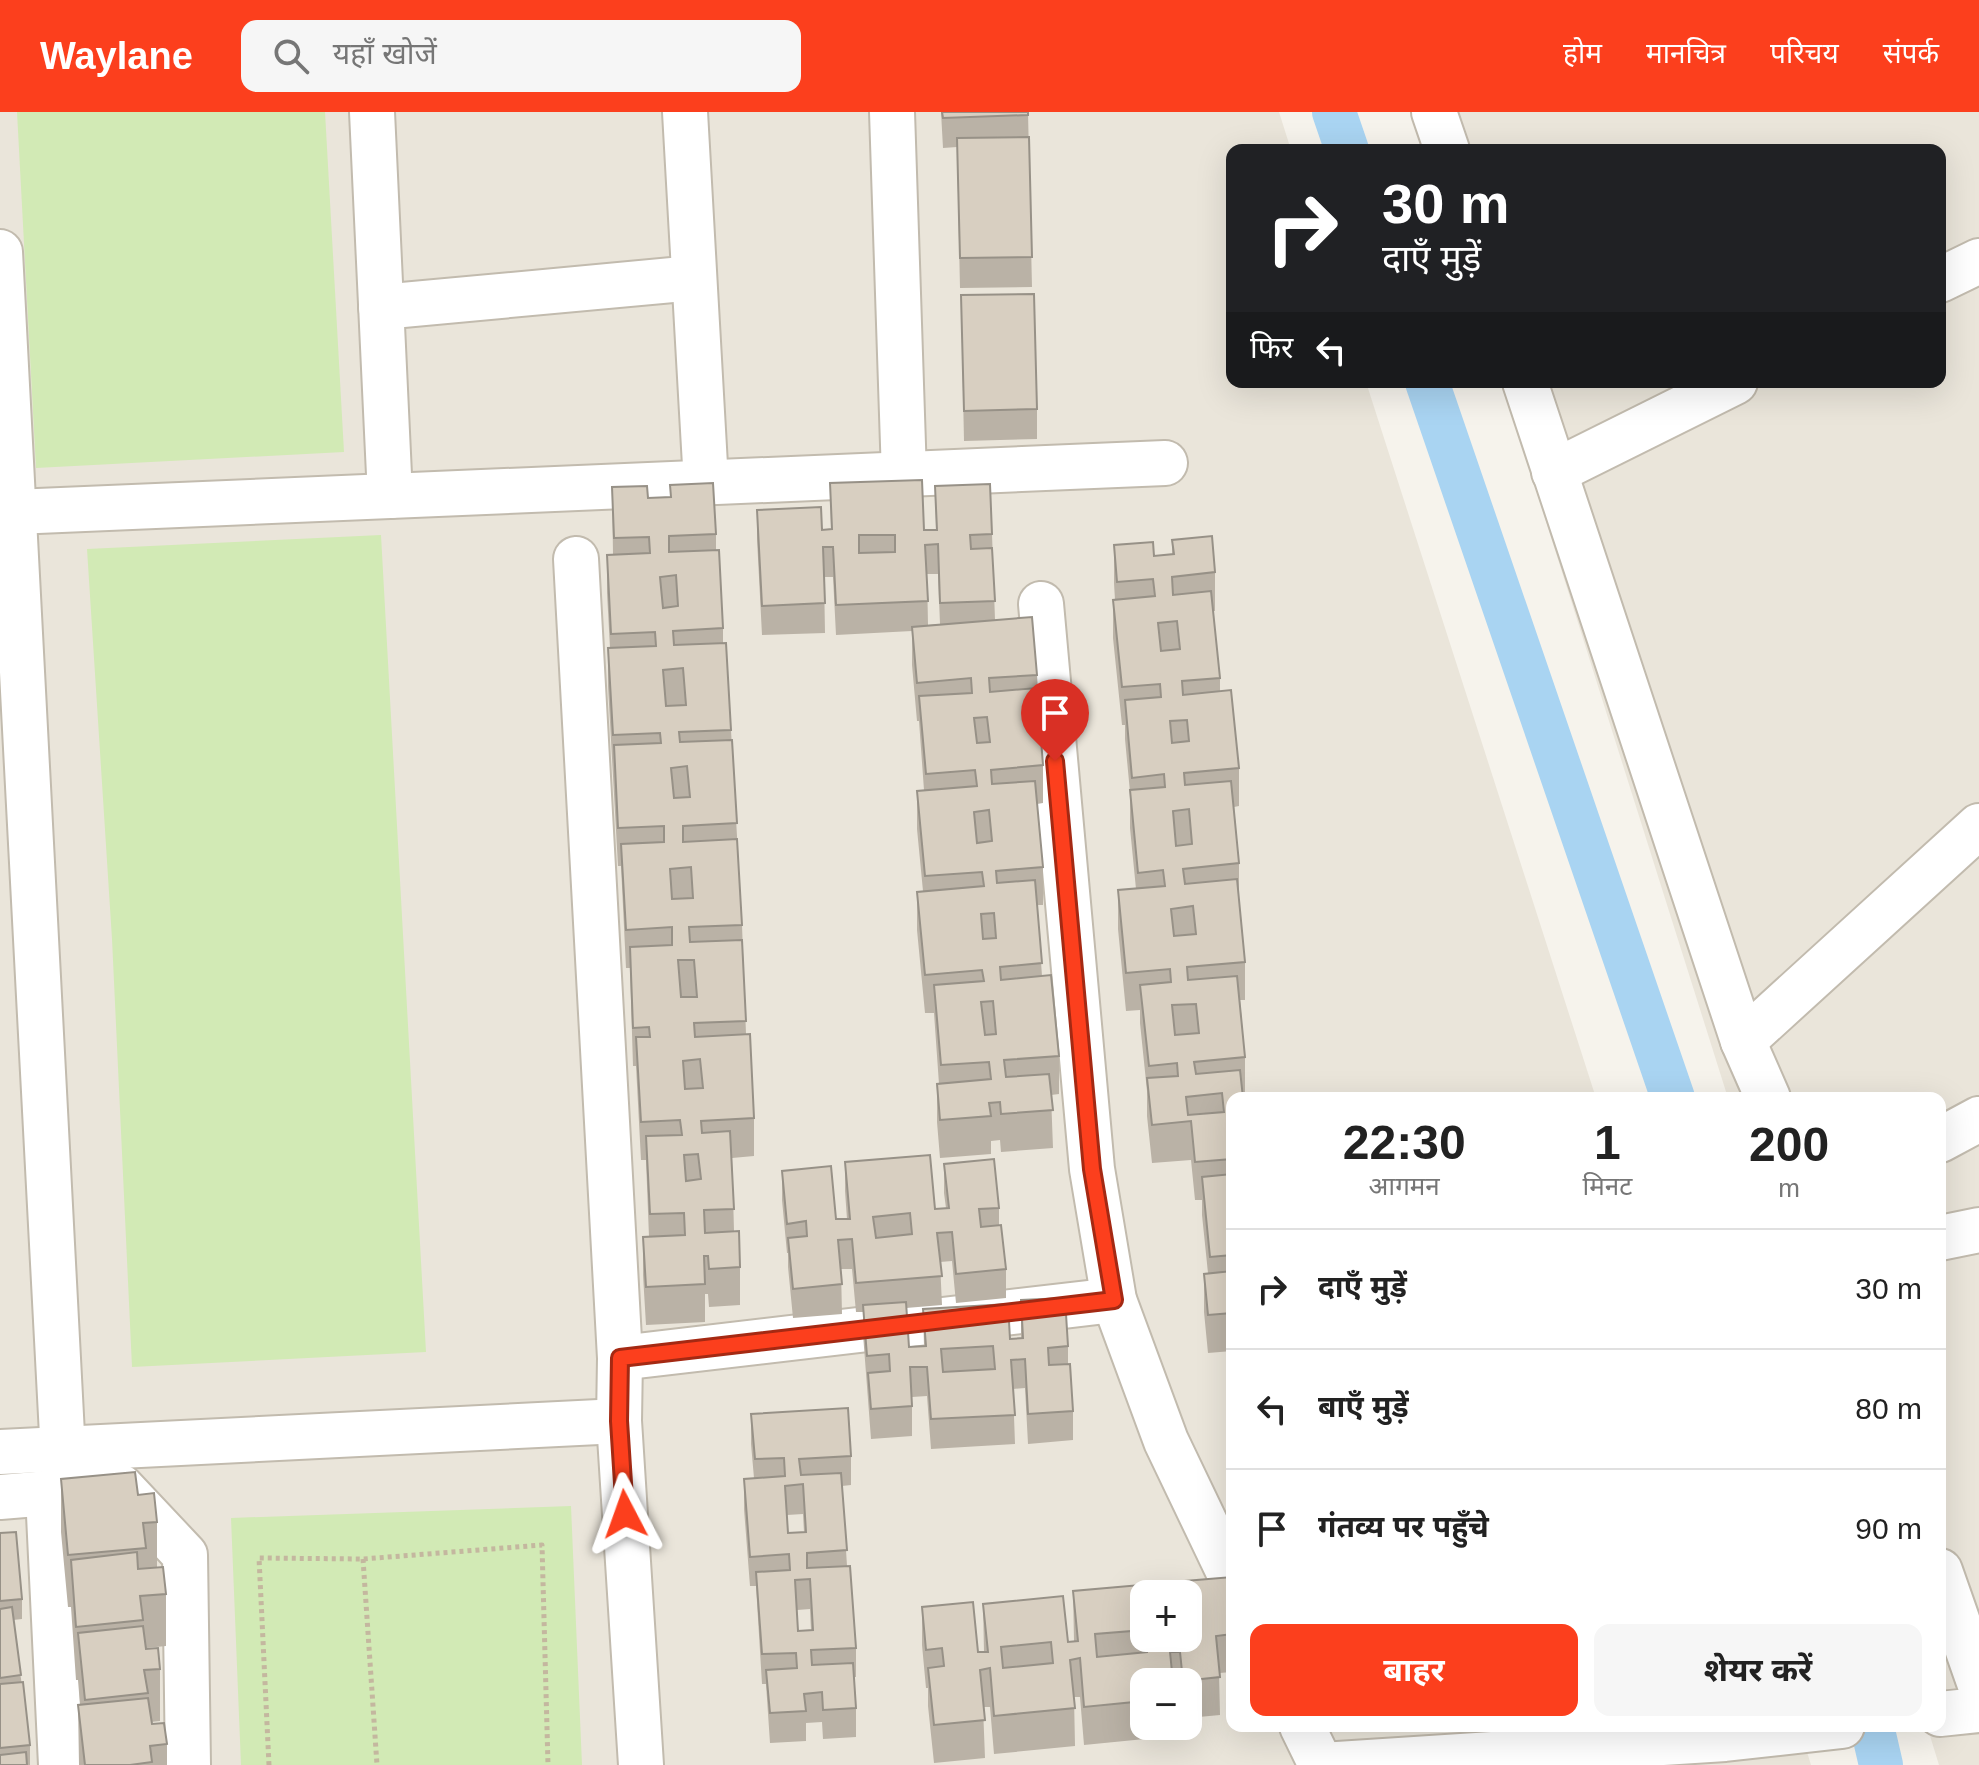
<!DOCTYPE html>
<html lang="hi">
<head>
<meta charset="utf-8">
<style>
  :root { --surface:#fff; --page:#f6f6f6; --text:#222; --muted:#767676; --line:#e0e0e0; --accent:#fc3f1d }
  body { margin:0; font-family:Helvetica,"Noto Sans Devanagari",sans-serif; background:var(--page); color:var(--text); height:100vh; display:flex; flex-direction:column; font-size:30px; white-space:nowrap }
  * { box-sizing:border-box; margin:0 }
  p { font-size:26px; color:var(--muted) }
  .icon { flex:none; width:44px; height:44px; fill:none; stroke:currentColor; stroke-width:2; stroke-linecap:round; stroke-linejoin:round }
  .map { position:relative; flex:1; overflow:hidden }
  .details { position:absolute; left:1226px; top:980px; width:720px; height:640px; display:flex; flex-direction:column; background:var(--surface); border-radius:16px; box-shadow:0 8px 32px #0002 }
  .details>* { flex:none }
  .top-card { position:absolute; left:1226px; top:32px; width:720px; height:244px; border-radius:16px; box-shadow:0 8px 32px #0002; background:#202124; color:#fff; overflow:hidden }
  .fabs { position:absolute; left:1130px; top:1468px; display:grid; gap:16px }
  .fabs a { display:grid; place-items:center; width:72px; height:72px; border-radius:16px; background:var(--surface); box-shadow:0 8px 32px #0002; font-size:40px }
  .pin { position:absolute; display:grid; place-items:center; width:68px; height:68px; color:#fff; margin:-82px -34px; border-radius:50% 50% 50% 0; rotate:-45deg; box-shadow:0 0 8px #0007 }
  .pin .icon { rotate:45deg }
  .me { position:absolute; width:88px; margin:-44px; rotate:356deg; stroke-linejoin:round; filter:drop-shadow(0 0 6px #0008) }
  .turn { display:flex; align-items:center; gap:28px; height:168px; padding:0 24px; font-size:36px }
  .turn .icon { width:104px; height:104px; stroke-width:2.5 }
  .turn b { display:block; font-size:56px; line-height:68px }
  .then { display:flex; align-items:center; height:76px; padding:0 24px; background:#0003; gap:16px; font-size:30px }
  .eta { display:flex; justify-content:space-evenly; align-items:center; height:136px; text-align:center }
  .eta b { font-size:48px; font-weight:700; line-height:56px }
  .cta { display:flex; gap:16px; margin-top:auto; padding:16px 24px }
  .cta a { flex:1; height:92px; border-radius:16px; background:var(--accent); color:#fff; font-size:32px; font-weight:700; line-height:92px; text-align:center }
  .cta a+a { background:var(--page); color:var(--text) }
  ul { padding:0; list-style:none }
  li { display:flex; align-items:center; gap:24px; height:120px; padding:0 24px; border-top:2px solid var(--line) }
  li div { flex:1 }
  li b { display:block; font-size:30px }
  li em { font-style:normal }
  header { display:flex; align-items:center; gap:48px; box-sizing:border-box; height:112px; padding:0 40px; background:var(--accent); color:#fff }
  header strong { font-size:38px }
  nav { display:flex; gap:44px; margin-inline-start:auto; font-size:28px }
  .search { width:560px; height:72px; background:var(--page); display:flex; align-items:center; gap:20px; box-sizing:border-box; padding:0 28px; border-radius:16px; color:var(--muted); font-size:30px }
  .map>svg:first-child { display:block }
</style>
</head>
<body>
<header>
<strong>Waylane</strong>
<div class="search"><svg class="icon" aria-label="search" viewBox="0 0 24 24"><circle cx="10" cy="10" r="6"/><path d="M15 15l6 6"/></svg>यहाँ खोजें</div>
<nav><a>होम</a><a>मानचित्र</a><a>परिचय</a><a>संपर्क</a></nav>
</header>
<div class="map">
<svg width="1979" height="1653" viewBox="0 0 1979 1653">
  <rect width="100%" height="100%" fill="#f6f3ec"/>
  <g fill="#eae5da" fill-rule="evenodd">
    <path d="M 0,0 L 1279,0 L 1291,38 L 1232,38 L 1232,270 L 1366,270 L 1596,986 L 1232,986 L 1232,1614 L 1799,1614 L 1811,1653 L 0,1653 ZM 1144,1482 L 1188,1482 L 1188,1526 L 1144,1526 ZM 1144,1570 L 1188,1570 L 1188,1614 L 1144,1614 Z"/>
    <polygon points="1416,0 1979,0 1979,1653 1939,1653 1927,1614 1940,1614 1940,986 1728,986 1502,270 1940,270 1940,38 1428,38"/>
  </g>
  <g fill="#d2eab5">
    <polygon points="17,0 325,0 344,340 36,356"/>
    <polygon points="381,423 426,1240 132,1255 112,827 87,437"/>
    <polygon points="571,1394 582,1653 241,1653 231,1406"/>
  </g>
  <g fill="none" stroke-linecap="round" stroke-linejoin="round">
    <g stroke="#a9d4f2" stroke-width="44">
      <polyline points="1334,0 1347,38"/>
      <polyline points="1427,270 1673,986"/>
      <polyline points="1872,1614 1881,1653"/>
    </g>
    <defs>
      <g id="minor">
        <polyline points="372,0 390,384"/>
        <polyline points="685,0 706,371"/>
        <polyline points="892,0 904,363"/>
        <polyline points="1434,0 1447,38"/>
        <polyline points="0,140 65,1380"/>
        <polyline points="1940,168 1979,149"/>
        <polyline points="381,195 694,166"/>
        <polyline points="1525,270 1743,929 1768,986"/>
        <polyline points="1554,360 1735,270"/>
        <polyline points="14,400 1165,351"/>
        <polyline points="576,447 620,1246 619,1309 641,1653"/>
        <polyline points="1041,492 1092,1057 1114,1188 1166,1329 1232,1467"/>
        <polyline points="1743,929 1979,714"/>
        <polyline points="1940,1028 1979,1007"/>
        <polyline points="1940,1126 1979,1118"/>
        <polyline points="620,1246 1114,1188"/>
        <polyline points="0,1340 619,1309"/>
        <polyline points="48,1382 61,1653"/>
        <polyline points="0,1385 121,1375 185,1443 188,1653"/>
        <polyline points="1940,1459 1979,1570"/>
        <polyline points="1940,1602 1979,1598"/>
        <polyline points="1302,1614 1321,1653"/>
        <polyline points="1322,1653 1725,1627 1842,1614"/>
      </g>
    </defs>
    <use href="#minor" stroke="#c2bbae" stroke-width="48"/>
    <g stroke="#c4b79f" stroke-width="5" stroke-dasharray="4 4" stroke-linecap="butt">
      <polyline points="363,1447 377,1653"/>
      <polyline points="269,1653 259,1446 363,1447 542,1433 548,1653"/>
    </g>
    <use href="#minor" stroke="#fff" stroke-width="44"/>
  </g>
  <g fill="#bab2a6" fill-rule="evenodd">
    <polygon points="941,0 1028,0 1032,175 960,176 957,35 943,36"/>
    <polygon points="961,183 1037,297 1037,327 964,329"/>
    <path d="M 830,371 L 924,418 L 936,418 L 935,374 L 992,422 L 995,508 L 1037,563 L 1043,653 L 1043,691 L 1037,692 L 1043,755 L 1043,793 L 1037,793 L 1042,864 L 1059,944 L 1059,982 L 1051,983 L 1053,1036 L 1001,1040 L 1000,1028 L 991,1029 L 991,1042 L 940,1046 L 937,1010 L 937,972 L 939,972 L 934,901 L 925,901 L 917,818 L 917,780 L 923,779 L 917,717 L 917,679 L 924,678 L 919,609 L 917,609 L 912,553 L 912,519 L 836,523 L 833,465 L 824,465 L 825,521 L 762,523 L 757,427 L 757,398 L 822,418 L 831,417 ZM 927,462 L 938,462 L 940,512 L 928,513 Z"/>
    <polygon points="612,375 648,386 716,422 716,438 723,516 723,531 731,618 742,813 746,922 754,1006 754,1044 732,1046 734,1119 740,1155 740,1193 709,1195 708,1182 705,1182 705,1210 646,1213 643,1163 643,1125 649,1125 646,1048 641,1048 636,954 633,954 630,856 626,856 621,754 618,754 608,574 608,536 610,536 607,481 607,443 613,442"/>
    <polygon points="1172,428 1215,460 1215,499 1213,499 1220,566 1220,579 1239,656 1239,694 1234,695 1239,751 1239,788 1245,850 1245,888 1240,888 1245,945 1245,983 1232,986 1232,1239 1208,1241 1204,1200 1204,1162 1208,1161 1202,1103 1202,1088 1195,1088 1191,1048 1152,1051 1147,1004 1147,979 1140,911 1140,898 1126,899 1118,817 1118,778 1136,777 1130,716 1130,680 1125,627 1125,613 1122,613 1113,526 1113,488 1115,488 1114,471 1114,433 1154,444 1172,442"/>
    <polygon points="845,1050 935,1097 946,1096 944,1081 944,1052 999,1096 999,1113 1006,1157 1006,1186 956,1191 952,1149 940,1150 942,1193 906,1196 909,1235 924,1234 923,1197 1010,1227 1021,1226 1021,1188 1068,1234 1068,1252 1073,1299 1073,1328 1028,1332 1025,1276 1013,1277 1015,1332 931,1337 927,1284 912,1285 912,1324 871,1327 863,1222 863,1200 856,1200 852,1157 841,1157 842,1202 793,1206 788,1155 788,1141 787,1141 782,1088 782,1059 836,1107 847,1107 845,1079"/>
    <path d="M 751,1302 L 851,1344 L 851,1373 L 842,1374 L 847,1454 L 856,1536 L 856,1565 L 854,1565 L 856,1596 L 856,1625 L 823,1627 L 822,1610 L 806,1611 L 806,1629 L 770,1631 L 766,1572 L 762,1572 L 756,1474 L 750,1474 L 744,1397 L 744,1367 L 754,1366 L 751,1332 ZM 803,1402 L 804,1420 L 788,1421 L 787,1403 ZM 810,1497 L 811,1518 L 798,1519 L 797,1498 Z"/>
    <polygon points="61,1367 138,1383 157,1410 157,1455 166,1482 166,1534 146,1536 160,1557 160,1609 151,1610 167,1632 167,1653 79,1653 78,1593 80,1593 78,1568 76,1568 71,1495 68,1495 61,1420"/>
    <polygon points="0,1421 22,1487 22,1507 13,1508 30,1633 30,1653 0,1653"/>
    <polygon points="1232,1465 1232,1560 1219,1561 1220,1603 1188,1606 1188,1570 1144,1570 1144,1614 1175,1614 1175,1624 1084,1633 1080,1585 1074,1585 1075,1634 994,1642 990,1595 983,1595 985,1646 934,1651 928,1594 928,1576 926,1576 922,1533 922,1495 978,1540 984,1540 983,1492 1068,1530 1074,1529 1073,1479 1144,1482 1144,1526 1188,1526 1188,1482 1173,1482 1173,1470"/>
  </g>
  <g fill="#d8cfc1" stroke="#979187" stroke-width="2" fill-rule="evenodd">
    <polygon points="942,0 1028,0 1028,3 943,6"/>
    <polygon points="1029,25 1032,145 960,146 957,26"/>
    <polygon points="1034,182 1037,297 964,299 961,183"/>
    <path d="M 922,368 L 924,418 L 937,418 L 935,374 L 990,372 L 992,422 L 970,423 L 971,437 L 992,436 L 995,489 L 940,491 L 938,432 L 925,433 L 928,489 L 836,493 L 833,435 L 823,435 L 825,491 L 762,494 L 757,398 L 821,395 L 822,418 L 832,417 L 830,371 ZM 859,423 L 895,423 L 895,440 L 859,441 Z"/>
    <path d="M 713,371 L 716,422 L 669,424 L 669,440 L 719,438 L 723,516 L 673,519 L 674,533 L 726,531 L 731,618 L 679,620 L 680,630 L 732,628 L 737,711 L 683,714 L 683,730 L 737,727 L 742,813 L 689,815 L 690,830 L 742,828 L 746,909 L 694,911 L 695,925 L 750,922 L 754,1006 L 701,1009 L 702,1021 L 730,1019 L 734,1097 L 704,1098 L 705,1121 L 739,1119 L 740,1155 L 709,1157 L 708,1144 L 704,1144 L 705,1172 L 646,1175 L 643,1125 L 685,1123 L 684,1101 L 650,1102 L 646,1024 L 682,1023 L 680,1008 L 641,1010 L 636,925 L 650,925 L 649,915 L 633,916 L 630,835 L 672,833 L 672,815 L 626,818 L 621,732 L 664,730 L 664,714 L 618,716 L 614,633 L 661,631 L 660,621 L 613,623 L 608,536 L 656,534 L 655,520 L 611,522 L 607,443 L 650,441 L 649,425 L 614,426 L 612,375 L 647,374 L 648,386 L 671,385 L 670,373 ZM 676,463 L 678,494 L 663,496 L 660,465 ZM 683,556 L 686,593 L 666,594 L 663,558 ZM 687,654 L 690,685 L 674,686 L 671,656 ZM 691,755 L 693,786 L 672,787 L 670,757 ZM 678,848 L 694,848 L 697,885 L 681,885 ZM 700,947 L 703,976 L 685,977 L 683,949 ZM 698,1042 L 701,1067 L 686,1069 L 684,1043 Z"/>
    <path d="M 1212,424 L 1215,460 L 1172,465 L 1173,483 L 1211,479 L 1220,566 L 1182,569 L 1183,583 L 1231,578 L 1239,656 L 1184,661 L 1185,673 L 1231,669 L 1239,751 L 1183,757 L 1185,772 L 1237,767 L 1245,850 L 1187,855 L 1188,868 L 1237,864 L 1245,945 L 1194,950 L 1196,962 L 1240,958 L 1243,986 L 1232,986 L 1232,1047 L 1195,1050 L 1191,1009 L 1152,1013 L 1147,966 L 1178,964 L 1177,951 L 1149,954 L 1140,873 L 1171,870 L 1170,857 L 1126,861 L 1118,778 L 1165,774 L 1163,758 L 1138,761 L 1130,678 L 1165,675 L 1164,662 L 1132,666 L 1125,588 L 1161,585 L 1160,572 L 1122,575 L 1113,488 L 1155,484 L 1153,467 L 1117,470 L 1114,433 L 1153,430 L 1154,444 L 1174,442 L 1172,428 ZM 1177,509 L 1180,537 L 1161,539 L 1158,511 ZM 1187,608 L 1189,629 L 1172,631 L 1170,609 ZM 1189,697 L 1192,732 L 1176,734 L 1173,699 ZM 1193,794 L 1196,822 L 1174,824 L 1171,797 ZM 1196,892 L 1199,921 L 1175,923 L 1172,893 ZM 1222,981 L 1224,1000 L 1188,1003 L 1186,985 Z"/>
    <path d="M 1032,505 L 1037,563 L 989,566 L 990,580 L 1037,576 L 1043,653 L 991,658 L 992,672 L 1035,669 L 1043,755 L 996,759 L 997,771 L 1035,768 L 1042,851 L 1000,855 L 1001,868 L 1051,863 L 1059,944 L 1004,948 L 1006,965 L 1049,962 L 1053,998 L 1001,1002 L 1000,990 L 989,991 L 991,1004 L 940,1008 L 937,972 L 991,967 L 989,950 L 941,953 L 934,873 L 984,869 L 982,858 L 925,863 L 917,780 L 984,774 L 982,760 L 925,764 L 917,679 L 977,674 L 975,658 L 926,662 L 919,584 L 972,581 L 971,566 L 917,571 L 912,515 ZM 987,605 L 990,630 L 977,631 L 974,606 ZM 989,698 L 992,729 L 977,731 L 974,700 ZM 994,801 L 996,826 L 983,827 L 981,802 ZM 993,889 L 996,922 L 985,923 L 981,890 Z"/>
    <polygon points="1306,983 1307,986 1280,986"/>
    <path d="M 930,1043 L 935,1097 L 949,1096 L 944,1052 L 994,1047 L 999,1096 L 979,1097 L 981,1115 L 1001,1113 L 1006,1157 L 956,1162 L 952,1120 L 937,1121 L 942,1164 L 856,1171 L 852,1127 L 838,1128 L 842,1172 L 793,1177 L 788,1126 L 807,1124 L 806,1109 L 787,1112 L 782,1059 L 831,1054 L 836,1107 L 850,1107 L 845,1050 ZM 910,1101 L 912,1122 L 876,1126 L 873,1105 Z"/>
    <polygon points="1232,1062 1232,1143 1210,1145 1202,1065"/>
    <polygon points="1232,1159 1232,1201 1208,1203 1204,1162"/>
    <path d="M 1065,1186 L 1068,1234 L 1048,1236 L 1049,1253 L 1070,1252 L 1073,1299 L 1028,1302 L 1025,1247 L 1011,1248 L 1015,1303 L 931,1307 L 927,1255 L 910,1255 L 912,1294 L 871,1297 L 868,1261 L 890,1259 L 889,1242 L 867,1244 L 863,1193 L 906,1190 L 909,1235 L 926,1234 L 923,1197 L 1008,1192 L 1010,1227 L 1023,1226 L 1021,1188 ZM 993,1234 L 995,1257 L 943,1260 L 941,1237 Z"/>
    <path d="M 848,1296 L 851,1344 L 799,1347 L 801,1363 L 841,1361 L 847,1438 L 807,1441 L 807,1456 L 850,1454 L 856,1536 L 811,1538 L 812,1553 L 853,1551 L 856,1596 L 823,1598 L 822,1580 L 804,1582 L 806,1599 L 770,1601 L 766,1558 L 797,1556 L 796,1541 L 762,1542 L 756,1460 L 790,1458 L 789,1442 L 750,1445 L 744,1367 L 785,1364 L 784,1346 L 755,1347 L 751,1302 ZM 803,1372 L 806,1420 L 788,1421 L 785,1374 ZM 810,1467 L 813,1518 L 798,1519 L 795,1468 Z"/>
    <polygon points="135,1360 138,1383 154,1381 157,1410 143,1411 146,1436 68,1443 61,1367"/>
    <polygon points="16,1420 22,1487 0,1489 0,1421"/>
    <polygon points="137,1440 138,1457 163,1455 166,1482 140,1484 143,1508 76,1515 71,1448"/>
    <path d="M 1232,1465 L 1232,1522 L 1216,1524 L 1220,1565 L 1183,1569 L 1180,1540 L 1170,1540 L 1173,1570 L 1144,1570 L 1144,1589 L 1084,1595 L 1080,1546 L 1070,1548 L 1075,1596 L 994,1604 L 990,1556 L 980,1558 L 985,1608 L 934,1613 L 928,1556 L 944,1554 L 942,1536 L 926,1538 L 922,1495 L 973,1490 L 978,1540 L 988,1540 L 983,1492 L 1063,1484 L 1068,1530 L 1078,1529 L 1073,1479 L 1163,1471 L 1164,1482 L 1144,1482 L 1144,1518 L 1095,1522 L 1097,1545 L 1147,1540 L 1146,1526 L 1188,1526 L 1188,1482 L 1174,1482 L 1173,1470 ZM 1051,1530 L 1053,1551 L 1003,1556 L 1001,1535 Z"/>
    <polygon points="12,1495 21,1563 0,1566 0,1497"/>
    <polygon points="143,1514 146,1537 158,1536 160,1557 144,1558 148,1581 85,1588 78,1521"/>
    <polygon points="23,1570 30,1633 0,1636 0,1572"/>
    <polygon points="148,1586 152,1612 164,1611 167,1632 150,1634 152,1650 130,1653 85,1653 78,1593"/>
    <polygon points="26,1640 27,1653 0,1653 0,1643"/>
  </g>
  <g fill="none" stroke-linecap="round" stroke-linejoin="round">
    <defs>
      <polyline id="route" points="625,1402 619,1309 620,1246 1114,1188 1092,1057 1055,649"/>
    </defs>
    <use href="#route" stroke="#a42913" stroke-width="20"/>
    <use href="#route" stroke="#fc3f1d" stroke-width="14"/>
  </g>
</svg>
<div class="fabs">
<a>+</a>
<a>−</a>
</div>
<div class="pin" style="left:1055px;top:649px;background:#d93025"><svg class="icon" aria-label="arrive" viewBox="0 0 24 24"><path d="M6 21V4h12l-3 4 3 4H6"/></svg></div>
<svg class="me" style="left:625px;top:1402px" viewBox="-20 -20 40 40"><path d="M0-17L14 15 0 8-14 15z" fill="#fc3f1d" stroke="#fff" stroke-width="4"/></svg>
<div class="top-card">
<div class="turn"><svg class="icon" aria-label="right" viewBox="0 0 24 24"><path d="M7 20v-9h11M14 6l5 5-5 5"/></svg><div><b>30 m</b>दाएँ मुड़ें</div></div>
<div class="then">फिर<svg class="icon" aria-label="left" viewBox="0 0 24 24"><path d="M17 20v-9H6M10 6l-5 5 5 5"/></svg></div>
</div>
<section class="details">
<div class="eta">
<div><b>22:30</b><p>आगमन</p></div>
<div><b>1</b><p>मिनट</p></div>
<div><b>200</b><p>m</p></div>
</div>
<ul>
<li><svg class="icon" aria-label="right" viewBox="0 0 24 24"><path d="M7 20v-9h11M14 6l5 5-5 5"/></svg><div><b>दाएँ मुड़ें</b></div><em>30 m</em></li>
<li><svg class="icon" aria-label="left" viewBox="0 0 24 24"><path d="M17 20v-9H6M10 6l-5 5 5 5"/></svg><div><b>बाएँ मुड़ें</b></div><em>80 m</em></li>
<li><svg class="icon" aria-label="arrive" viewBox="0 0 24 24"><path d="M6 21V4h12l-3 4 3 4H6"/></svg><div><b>गंतव्य पर पहुँचे</b></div><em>90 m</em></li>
</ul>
<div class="cta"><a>बाहर</a><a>शेयर करें</a></div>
</section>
</div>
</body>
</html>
